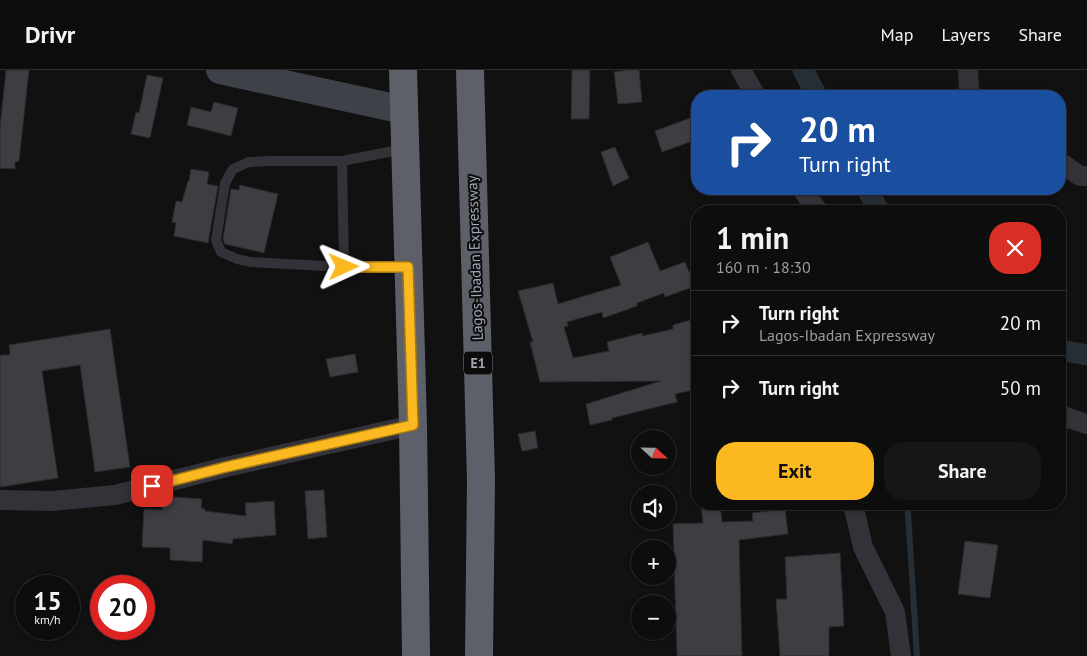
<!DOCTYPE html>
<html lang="en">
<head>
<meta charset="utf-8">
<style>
  :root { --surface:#0d0d0e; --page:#161617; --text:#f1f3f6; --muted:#9a9c9e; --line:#2d2d2e; --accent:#fbb820 }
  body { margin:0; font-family:"PT Sans",sans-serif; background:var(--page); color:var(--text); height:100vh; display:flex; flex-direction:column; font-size:19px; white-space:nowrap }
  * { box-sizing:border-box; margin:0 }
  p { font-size:16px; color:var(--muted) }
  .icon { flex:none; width:28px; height:28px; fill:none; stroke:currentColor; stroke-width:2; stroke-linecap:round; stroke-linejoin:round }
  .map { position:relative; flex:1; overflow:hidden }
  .drawer { position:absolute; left:691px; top:135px; width:375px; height:305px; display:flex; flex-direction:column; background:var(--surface); border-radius:20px; box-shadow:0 1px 4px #0004,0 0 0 1px var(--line) }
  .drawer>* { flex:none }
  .banner { position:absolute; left:691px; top:20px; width:375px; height:105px; border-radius:20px; box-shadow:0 1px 4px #0004,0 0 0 1px var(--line); background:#1a4fa0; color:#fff; overflow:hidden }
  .needle { width:32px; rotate:112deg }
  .buttons { position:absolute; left:631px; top:360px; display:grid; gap:10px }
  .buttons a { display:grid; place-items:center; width:45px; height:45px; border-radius:50%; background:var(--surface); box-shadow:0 1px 4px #0004,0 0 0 1px var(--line); font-size:25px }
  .speed { position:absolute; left:15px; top:505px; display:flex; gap:10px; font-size:25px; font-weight:700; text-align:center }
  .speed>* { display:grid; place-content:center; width:65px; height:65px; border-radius:50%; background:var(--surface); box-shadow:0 1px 4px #0004,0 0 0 1px var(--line); line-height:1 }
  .speed small { font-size:12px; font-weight:400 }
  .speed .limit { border:8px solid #d22; background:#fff; color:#111 }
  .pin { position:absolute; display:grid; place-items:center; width:42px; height:42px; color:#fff; margin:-21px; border-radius:10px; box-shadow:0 2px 8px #0006 }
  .me { position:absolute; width:55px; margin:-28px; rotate:89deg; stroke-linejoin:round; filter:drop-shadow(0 0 4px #0008) }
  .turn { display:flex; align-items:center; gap:18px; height:105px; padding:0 25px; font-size:22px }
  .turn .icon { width:65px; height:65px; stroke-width:2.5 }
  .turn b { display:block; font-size:35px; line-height:42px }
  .round { display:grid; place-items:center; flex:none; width:52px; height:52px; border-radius:20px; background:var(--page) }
  .overview { display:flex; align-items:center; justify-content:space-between; height:85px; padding:0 25px }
  h1 { font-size:30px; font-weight:700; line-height:38px }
  .cta { display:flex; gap:10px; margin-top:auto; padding:10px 25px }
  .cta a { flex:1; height:58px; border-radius:20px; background:var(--accent); color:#111; font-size:20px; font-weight:700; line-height:58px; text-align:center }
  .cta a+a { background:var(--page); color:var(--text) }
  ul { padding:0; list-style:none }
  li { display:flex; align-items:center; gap:15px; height:65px; padding:0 25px; border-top:1px solid var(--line) }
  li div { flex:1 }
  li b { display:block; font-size:19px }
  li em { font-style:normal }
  header { display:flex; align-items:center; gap:30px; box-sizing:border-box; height:70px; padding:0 25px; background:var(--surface); border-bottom:1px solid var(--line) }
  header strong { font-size:24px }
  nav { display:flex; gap:28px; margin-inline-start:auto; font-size:18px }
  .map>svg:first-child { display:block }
</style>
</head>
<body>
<header>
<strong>Drivr</strong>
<nav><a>Map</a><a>Layers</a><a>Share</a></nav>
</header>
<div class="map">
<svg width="1087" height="586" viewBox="0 0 1087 586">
  <rect width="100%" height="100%" fill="#111112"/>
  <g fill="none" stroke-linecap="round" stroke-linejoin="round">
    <polyline stroke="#272f36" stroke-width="6" points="910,434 908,442 917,586"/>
    <g stroke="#272f36" stroke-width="21">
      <polyline points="803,0 817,26"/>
      <polyline points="867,119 879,141"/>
      <polyline points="1060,280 1087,285"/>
    </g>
  </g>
  <g fill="#3d3e42" stroke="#2b2b2e">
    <polygon points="6,0 29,0 19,91 15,92 15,99 0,98 0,58"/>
    <polygon points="572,0 590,0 589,49 571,49"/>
    <polygon points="627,0 639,0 642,32 618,34 614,2"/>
    <polygon points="147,5 163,8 150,68 131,64 136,42 139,43"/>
    <polygon points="214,32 238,38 231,66 187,55 191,37 211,42"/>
    <polygon points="698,45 698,69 662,82 655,61"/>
    <polygon points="615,77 629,108 613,116 601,82"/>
    <polygon points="191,99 209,102 207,114 218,116 208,173 174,166 176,153 172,152 176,131 182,132 188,111 189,111"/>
    <polygon points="240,115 278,124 264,183 225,174 223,169 231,119 239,120"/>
    <polygon points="648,172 660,201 685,192 689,202 698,198 698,215 665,227 664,223 637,233 637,236 603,248 602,242 567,252 568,256 564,257 573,288 609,281 607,272 642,263 642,266 673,259 673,255 698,248 698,319 675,324 677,332 612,348 612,350 590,355 586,334 661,311 540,312 530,272 533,272 518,221 553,213 558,234 621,215 610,187"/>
    <polygon points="110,259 130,397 95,402 80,295 42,301 58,408 0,417 0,285 10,285 9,275"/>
    <polygon points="355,284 358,302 330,307 326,289"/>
    <polygon points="535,361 538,378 522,381 518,364"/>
    <polygon points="324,420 327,467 308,469 305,421"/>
    <polygon points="162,426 202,429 201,438 205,439 205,441 246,446 245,433 274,431 276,465 233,469 232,474 203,470 202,492 170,490 170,478 142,477 144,439 162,440"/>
    <polygon points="701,434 720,434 722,452 753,451 752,443 785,439 788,464 739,470 742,586 677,586 673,454 703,453"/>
    <polygon points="965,471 998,475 990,528 958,524"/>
    <polygon points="840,483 844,556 829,557 829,586 780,586 776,529 787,529 785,487"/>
  </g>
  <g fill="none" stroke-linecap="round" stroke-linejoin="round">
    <g stroke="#323238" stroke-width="10">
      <polyline points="404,79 342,91 271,91 249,92 233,99 225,113 216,170 221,182 237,189 250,192 344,197 407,197"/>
      <polyline points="342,91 344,197"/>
    </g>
    <g stroke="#323238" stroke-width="20">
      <polyline points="741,0 756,26"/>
      <polyline points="968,0 969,18 972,26"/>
      <polyline points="1060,92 1080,106 1087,106"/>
      <polyline points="802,119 818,141"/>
      <polyline points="1060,345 1087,354"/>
      <polyline points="0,430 52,431 115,425 226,397 413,355"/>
      <polyline points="853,434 863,477 895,542 901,586"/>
    </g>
    <polyline stroke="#3f4148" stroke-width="28" points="220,0 404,40"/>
    <g stroke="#5d6069" stroke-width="28">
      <polyline points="403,0 413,355 416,586"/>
      <polyline points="470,0 481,410 479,586"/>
    </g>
  </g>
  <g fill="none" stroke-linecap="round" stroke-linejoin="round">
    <defs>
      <polyline id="route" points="152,416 226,397 413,355 408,197 344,197"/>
    </defs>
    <use href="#route" stroke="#a37815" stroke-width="12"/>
    <use href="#route" stroke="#fbb820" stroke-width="9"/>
  </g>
  <g text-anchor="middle" stroke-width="4" stroke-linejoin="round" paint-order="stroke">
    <rect fill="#0c0c0d" stroke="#747882" stroke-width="1" x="464" y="281.5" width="28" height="23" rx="4"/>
    <g font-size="14" font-weight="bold" fill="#a1a6b4">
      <text x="478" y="298">E1</text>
    </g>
    <g font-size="15" fill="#a1a6b4" stroke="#0c0c0d">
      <text transform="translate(475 188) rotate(-92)" y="5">Lagos-Ibadan Expressway</text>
    </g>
  </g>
</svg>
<div class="buttons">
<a><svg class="needle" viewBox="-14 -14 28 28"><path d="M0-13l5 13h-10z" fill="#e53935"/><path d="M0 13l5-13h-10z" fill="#9a9c9e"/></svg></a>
<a><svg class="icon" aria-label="sound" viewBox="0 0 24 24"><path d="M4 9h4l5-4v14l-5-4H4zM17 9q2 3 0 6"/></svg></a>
<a>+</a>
<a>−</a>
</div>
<div class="speed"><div>15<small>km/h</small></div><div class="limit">20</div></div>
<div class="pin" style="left:152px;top:416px;background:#d93025"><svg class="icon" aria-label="arrive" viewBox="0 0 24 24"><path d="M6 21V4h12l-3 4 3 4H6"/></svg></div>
<svg class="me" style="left:344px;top:197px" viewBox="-20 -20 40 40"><path d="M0-17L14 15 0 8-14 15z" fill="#fbb820" stroke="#fff" stroke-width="4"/></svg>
<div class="banner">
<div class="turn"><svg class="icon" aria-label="right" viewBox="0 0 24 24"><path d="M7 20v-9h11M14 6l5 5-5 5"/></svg><div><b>20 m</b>Turn right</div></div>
</div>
<section class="drawer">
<div class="overview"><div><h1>1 min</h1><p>160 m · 18:30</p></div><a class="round" style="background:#d93025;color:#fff"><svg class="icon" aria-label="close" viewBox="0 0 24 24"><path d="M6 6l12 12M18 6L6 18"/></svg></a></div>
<ul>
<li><svg class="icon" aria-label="right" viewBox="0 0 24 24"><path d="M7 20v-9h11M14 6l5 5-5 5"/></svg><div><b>Turn right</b><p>Lagos-Ibadan Expressway</p></div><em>20 m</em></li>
<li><svg class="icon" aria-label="right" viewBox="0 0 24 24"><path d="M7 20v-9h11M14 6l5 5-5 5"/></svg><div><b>Turn right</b></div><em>50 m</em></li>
</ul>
<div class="cta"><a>Exit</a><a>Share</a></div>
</section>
</div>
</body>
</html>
